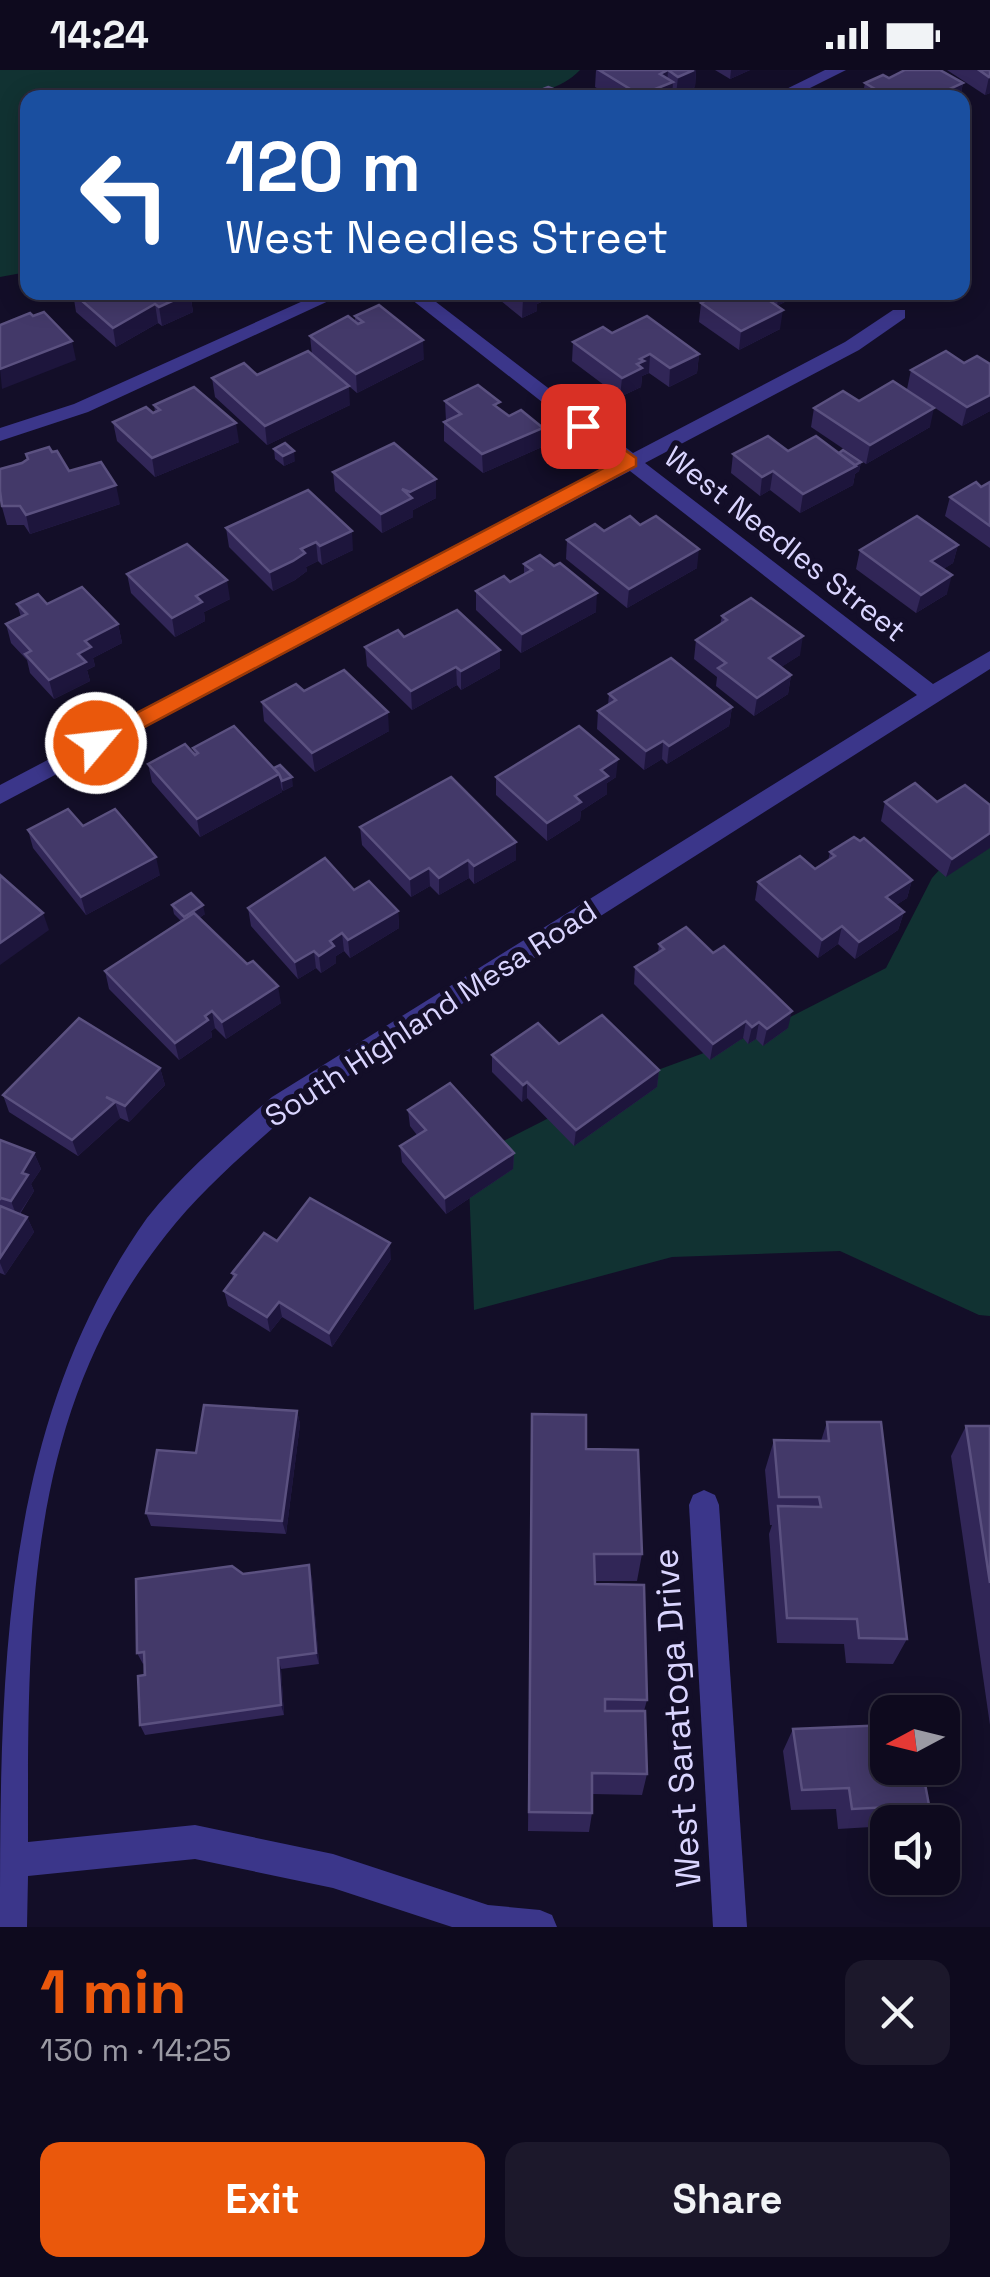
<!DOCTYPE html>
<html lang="en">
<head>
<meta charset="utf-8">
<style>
  :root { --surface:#0e0a1e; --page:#1c182b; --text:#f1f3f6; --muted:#9b9aa4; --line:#2e2b3c; --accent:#ea580c }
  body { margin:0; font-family:"Space Grotesk",sans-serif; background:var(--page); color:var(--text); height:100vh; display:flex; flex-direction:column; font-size:38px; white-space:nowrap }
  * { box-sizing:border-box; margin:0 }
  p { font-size:32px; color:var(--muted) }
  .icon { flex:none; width:55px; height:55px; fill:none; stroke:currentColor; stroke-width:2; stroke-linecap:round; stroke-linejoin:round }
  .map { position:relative; height:1857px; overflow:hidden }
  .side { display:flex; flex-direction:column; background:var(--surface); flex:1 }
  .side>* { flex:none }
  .top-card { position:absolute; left:20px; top:20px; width:950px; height:210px; border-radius:20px; box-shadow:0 5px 25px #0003,0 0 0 2px var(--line); background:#1a4fa0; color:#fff; overflow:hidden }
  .needle { width:65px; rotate:263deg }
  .controls { position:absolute; left:870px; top:1625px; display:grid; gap:20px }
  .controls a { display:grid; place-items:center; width:90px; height:90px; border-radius:20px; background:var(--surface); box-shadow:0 5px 25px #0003,0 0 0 2px var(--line); font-size:50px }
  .pin { position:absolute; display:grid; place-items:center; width:85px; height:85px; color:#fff; margin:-42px; border-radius:20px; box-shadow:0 5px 15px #0006 }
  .me { position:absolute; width:110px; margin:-55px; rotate:62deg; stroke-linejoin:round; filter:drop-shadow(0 0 8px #0008) }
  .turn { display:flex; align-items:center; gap:35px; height:210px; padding:0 40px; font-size:45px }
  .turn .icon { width:130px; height:130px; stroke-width:2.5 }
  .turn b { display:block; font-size:70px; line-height:85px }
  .round { display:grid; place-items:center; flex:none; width:105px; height:105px; border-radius:20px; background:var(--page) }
  .head { display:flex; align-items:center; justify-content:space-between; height:170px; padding:0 40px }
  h1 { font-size:60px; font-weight:600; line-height:75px; color:var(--accent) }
  .primary-button { display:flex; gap:20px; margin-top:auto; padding:20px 40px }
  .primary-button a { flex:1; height:115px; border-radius:20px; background:var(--accent); color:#fff; font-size:40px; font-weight:600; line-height:115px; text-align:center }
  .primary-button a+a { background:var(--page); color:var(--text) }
  .status { display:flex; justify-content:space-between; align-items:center; height:70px; padding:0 50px; background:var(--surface); direction:ltr }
  .status svg { height:28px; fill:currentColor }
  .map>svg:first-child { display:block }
</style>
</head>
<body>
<div class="status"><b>14:24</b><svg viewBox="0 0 49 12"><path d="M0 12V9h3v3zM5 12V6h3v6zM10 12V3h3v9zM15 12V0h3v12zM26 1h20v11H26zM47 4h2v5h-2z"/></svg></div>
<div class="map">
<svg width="990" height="1857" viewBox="0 0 990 1857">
  <rect width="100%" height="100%" fill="#130e28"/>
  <g fill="#113232">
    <path d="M 0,0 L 580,0 C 544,37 487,20 441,21 C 428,22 414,25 401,28 L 28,28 L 27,202 L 0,207 Z"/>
    <polygon points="990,743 990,1246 979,1245 840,1181 672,1187 474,1240 468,1089 606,1019 761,962 886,898 932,808"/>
  </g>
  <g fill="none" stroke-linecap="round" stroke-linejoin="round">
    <g fill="#3b368a" fill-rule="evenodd">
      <polygon points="825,0 846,0 790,28 768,28"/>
      <polygon points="323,222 348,222 88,342 0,371 0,358 74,334"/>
      <path d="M 402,222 L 423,222 L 633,383 L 845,272 L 893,240 L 905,240 L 905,248 L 859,280 L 645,393 L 933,614 L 990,581 L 990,599 L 290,1043 C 247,1081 202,1119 166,1165 C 24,1343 28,1557 28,1772 L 195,1755 L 333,1784 L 488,1835 L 540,1840 L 552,1845 L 557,1857 L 452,1857 L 333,1818 L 195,1789 L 28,1806 L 27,1857 L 0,1857 C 0,1606 0,1356 147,1148 C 183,1103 228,1065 272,1027 L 917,625 L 630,401 L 0,734 L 0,715 L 617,391 Z"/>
      <polygon points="704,1420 715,1425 719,1435 747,1857 713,1857 689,1435 693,1425"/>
    </g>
  </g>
  <g fill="#312657">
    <polygon points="596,0 696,0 695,17 676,25 672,23 672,28 613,28 595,17"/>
    <polygon points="715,0 750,0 730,9"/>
    <polygon points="947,0 990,0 990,23 985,25"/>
    <polygon points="889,8 963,13 960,28 862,28 865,13"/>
    <polygon points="195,222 227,222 205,231"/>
    <polygon points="490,222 563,222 537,234 537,241 522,248"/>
    <polygon points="759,222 804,222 777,236 780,259 739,280 699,252 701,233 774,234"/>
    <polygon points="73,223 190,223 193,242 162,256 158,253 116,277 76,242"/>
    <polygon points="355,246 424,289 357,323 330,300 350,335 267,375 215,327 212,308 257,305 312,285 310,266 355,252"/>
    <polygon points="612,263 699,284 697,303 669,317 649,303 642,306 641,317 620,327 572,291 573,272"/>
    <polygon points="964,293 990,294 990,341 962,356 907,319 911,300"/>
    <polygon points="445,331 500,339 542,377 483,403 444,371 444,352 446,351"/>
    <polygon points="859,331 930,357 866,394 811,357 814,338"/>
    <polygon points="154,335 239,372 155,407 117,371 113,352 153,343 155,342"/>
    <polygon points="274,379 295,391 284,396 275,389"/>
    <polygon points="788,381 839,383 861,392 859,401 855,404 853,415 800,443 770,420 760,426 731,403 733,384"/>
    <polygon points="52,382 69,401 120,434 30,464 24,455 7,455 0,430 0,399 22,393 27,390 26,384"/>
    <polygon points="333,402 436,409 436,428 413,440 413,447 382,463 335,421"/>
    <polygon points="990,412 990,478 945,446 950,427 981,417"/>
    <polygon points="226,458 353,480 322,495 318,491 306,497 307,501 295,510 273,521 229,477"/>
    <polygon points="604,461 697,498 627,538 566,489 567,470"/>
    <polygon points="958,475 953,493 943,499 947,524 916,543 856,499 860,480"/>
    <polygon points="524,494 596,542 521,583 476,540 476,521 510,512 524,504"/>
    <polygon points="127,504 230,529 204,542 205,551 175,567 131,523"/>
    <polygon points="17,534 47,534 118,554 122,573 93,588 95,596 87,600 90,611 54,629 30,603 27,590 11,573 6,554 21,547"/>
    <polygon points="722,546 800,585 781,597 791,605 788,624 754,646 716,616 717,607 694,589 696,570 720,555"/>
    <polygon points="365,577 500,580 500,598 461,620 457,615 412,640 367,596"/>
    <polygon points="304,621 389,661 315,702 264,651 262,632"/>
    <polygon points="609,624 732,637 729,656 667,694 662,689 644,700 597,659 598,641 608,635"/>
    <polygon points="193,678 274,698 293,716 283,721 281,718 282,722 200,767 152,712 148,694 194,684"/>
    <polygon points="496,707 616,707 607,713 607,724 581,741 580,750 547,771 496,725"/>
    <polygon points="885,732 990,735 946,807 881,751"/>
    <polygon points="360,757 516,772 516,790 474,814 469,808 439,825 430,816 411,827 362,775"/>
    <polygon points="28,760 160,805 86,845 33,778"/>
    <polygon points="830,782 912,810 907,828 896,835 904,842 898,860 855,889 838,874 818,888 755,830 758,812 815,799 828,791"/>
    <polygon points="354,820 398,841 399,858 350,888 344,881 336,886 336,893 321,903 316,898 298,909 251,856 248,838"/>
    <polygon points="172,835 205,844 199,848 281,933 226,969 215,958 211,961 212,967 179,990 109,919 105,901 181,851 174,844"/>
    <polygon points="659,874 788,958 763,976 756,969 748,974 743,968 710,990 634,914 635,897 658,883"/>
    <polygon points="559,974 659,1000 657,1017 574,1076 527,1028 522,1032 492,1002 492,985"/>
    <polygon points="160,998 165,1015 129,1052 120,1048 78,1086 9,1042 3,1025"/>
    <polygon points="408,1040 514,1083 513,1099 446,1144 402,1092 400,1076 417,1065 410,1056"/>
    <polygon points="0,1070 34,1083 41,1099 31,1114 34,1121 20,1144 27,1147 34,1162 5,1205 0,1203"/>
    <polygon points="277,1171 391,1189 332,1277 282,1247 270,1262 228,1236 224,1221 233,1209 232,1203"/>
    <polygon points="297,1341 300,1354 286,1464 151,1456 146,1443 196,1383"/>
    <polygon points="532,1344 586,1379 642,1484 637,1511 595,1511 595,1514 647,1630 644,1641 647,1704 642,1725 592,1724 592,1743 589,1762 528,1761"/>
    <polygon points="827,1352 907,1569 893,1594 846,1593 844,1574 777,1573 769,1464 772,1455 770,1455 765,1400 774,1370 821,1371"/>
    <polygon points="966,1356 990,1356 990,1655 951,1386"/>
    <polygon points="243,1504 312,1507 319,1594 281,1599 284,1645 145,1665 140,1655 144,1593 143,1594 137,1583"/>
    <polygon points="793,1659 929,1735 915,1752 888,1752 888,1756 838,1759 836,1739 791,1740 783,1681"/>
  </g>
  <g fill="#1d153c">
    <polygon points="668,0 667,15 673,12 672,28 639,28 640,25 660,4"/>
    <polygon points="694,0 696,0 695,17 676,25 678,7"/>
    <polygon points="731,0 750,0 730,9"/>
    <polygon points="990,6 990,23 985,25 989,7"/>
    <polygon points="963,13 960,28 930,28"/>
    <polygon points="204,222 227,222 205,231"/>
    <polygon points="532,222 563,222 537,234 537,241 522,248 523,229"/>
    <polygon points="779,222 804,222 777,236"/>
    <polygon points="190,223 193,242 162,256 159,237"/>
    <polygon points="155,234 158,253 116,277 113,258"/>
    <polygon points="783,240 780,259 739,280 741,261"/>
    <polygon points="423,270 424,289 357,323 356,304"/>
    <polygon points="72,271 76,290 2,319 0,299"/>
    <polygon points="650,284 649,303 642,306 641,317 620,327 622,308 640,289"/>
    <polygon points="699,284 697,303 669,317 670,298"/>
    <polygon points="349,316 350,335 267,375 265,356"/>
    <polygon points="990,325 990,341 962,356 967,337"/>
    <polygon points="934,338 930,357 866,394 870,375"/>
    <polygon points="236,353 239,372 155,407 152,388"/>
    <polygon points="543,358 542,377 483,403 482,384"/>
    <polygon points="294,381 295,391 284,396 283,386"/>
    <polygon points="861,392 859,401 855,404 853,415 800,443 803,424"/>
    <polygon points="773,401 770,420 760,426 762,407"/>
    <polygon points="436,409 436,428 413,440 413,447 382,463 381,444 410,429 410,422"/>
    <polygon points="116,415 120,434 30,464 26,445"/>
    <polygon points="352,461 353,480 322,495 320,476"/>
    <polygon points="316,472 318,491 306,497 307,501 295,510 273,521 270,502 301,479"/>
    <polygon points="958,475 953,493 927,510 931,491"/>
    <polygon points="699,479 697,498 627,538 629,519"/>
    <polygon points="952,505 947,524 916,543 921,525"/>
    <polygon points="227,510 230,529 204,542 205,551 175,567 172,548 196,526"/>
    <polygon points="597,523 596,542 521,583 522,564"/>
    <polygon points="118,554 122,573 93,588 95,596 87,600 90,611 54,629 49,610 78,584 85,571"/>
    <polygon points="803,566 800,585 766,607 769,588"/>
    <polygon points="500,580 500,598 461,620 461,601"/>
    <polygon points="456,597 457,615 412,640 411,621"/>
    <polygon points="791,605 788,624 754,646 757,628"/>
    <polygon points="732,637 729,656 667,694 669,676"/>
    <polygon points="388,642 389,661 315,702 312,683"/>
    <polygon points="663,671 662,689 644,700 646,681"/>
    <polygon points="618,689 616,707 607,713 607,724 581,741 580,750 547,771 547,753 601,700"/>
    <polygon points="279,704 282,722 200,767 197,749"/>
    <polygon points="292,707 293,716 283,721 282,711"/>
    <polygon points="990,763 990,778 946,807 952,789"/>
    <polygon points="516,772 516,790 474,814 474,796"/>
    <polygon points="156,787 160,805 86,845 81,827"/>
    <polygon points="468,790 469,808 439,825 439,808"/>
    <polygon points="429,798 430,816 411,827 410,809"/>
    <polygon points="912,810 907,828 881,845 886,827"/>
    <polygon points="203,835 205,844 186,856 184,847"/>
    <polygon points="398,841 399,858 350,888 348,870"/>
    <polygon points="904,842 898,860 855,889 859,872"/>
    <polygon points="43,843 49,860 0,895 0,873"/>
    <polygon points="842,856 838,874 818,888 822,870"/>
    <polygon points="342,863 344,881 336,886 336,893 321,903 319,886 330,871"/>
    <polygon points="314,881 316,898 298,909 295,892"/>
    <polygon points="278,916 281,933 226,969 222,952"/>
    <polygon points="212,941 215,958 211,961 212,967 179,990 175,973"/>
    <polygon points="792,941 788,958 763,976 767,959"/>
    <polygon points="746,951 743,968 710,990 713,974"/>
    <polygon points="759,952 756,969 748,974 752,957"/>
    <polygon points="160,998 165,1015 129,1052 125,1036"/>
    <polygon points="659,1000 657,1017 574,1076 576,1060"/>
    <polygon points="527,1012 527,1028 522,1032 523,1015"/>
    <polygon points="115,1032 120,1048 78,1086 72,1070"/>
    <polygon points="34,1083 41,1099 31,1114 34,1121 17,1147 11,1131 22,1103"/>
    <polygon points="514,1083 513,1099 446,1144 445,1128"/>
    <polygon points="27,1147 34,1162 5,1205 0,1193 0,1188"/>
    <polygon points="390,1173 391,1189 332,1277 329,1263"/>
    <polygon points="279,1232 282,1247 270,1262 267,1247"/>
    <polygon points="297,1341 300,1354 286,1464 282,1451"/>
    <polygon points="309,1495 312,1507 319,1594 316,1583"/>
    <polygon points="278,1588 281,1599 284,1645 281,1635"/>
  </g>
  <g fill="#433969" stroke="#5b5180" stroke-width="2.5">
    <polygon points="599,0 694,0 678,7 668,0 660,4 673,12 640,25"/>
    <polygon points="905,0 940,0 963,13 930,28 890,28 865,13 883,5 889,8"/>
    <polygon points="979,0 990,0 990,6 989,7"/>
    <polygon points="548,17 569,25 580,20 593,28 526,26"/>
    <polygon points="75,222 190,222 190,223 159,237 155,234 113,258 73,223"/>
    <polygon points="515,222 536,222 523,229"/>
    <polygon points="723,222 757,222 783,240 741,261 701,233"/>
    <polygon points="379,235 423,270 356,304 310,266 348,246 358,254 363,252 355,246"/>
    <polygon points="44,242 72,271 0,299 0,255 30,243 33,246"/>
    <polygon points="647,246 699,284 670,298 650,284 640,289 644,291 637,294 642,298 622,308 573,272 603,257 612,263"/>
    <polygon points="308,281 349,316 265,356 212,308 244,293 257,305"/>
    <polygon points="946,281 964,293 977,286 990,294 990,325 967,337 911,300"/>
    <polygon points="893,311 934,338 870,375 814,338 843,321 859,331"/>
    <polygon points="478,315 500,332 494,335 509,346 521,340 543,358 482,384 444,352 461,344 445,331"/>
    <polygon points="194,317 236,353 152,388 113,352 146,337 153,343 160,340 154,335"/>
    <polygon points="768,366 788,381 816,366 856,396 803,424 773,401 762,407 733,384"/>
    <polygon points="285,373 294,381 283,386 274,379"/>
    <polygon points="394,373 436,409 410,422 402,419 412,428 381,444 333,402"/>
    <polygon points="49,377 52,382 57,381 69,401 101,392 116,415 26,445 20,436 2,436 0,421 0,399 22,393 28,389 26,384"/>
    <polygon points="843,380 861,392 855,395 839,383"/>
    <polygon points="976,412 981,417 990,412 990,456 950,427"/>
    <polygon points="308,420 352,461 320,476 316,472 301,479 305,483 293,491 270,502 226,458"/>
    <polygon points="630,446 640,455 656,446 699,479 629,519 567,470 595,454 604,461"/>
    <polygon points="917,446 958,475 931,491 952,505 921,525 860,480"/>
    <polygon points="187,474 227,510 196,526 202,532 172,548 127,504"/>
    <polygon points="540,485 554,496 560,493 597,523 522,564 476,521 504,506 510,512 532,500 524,494"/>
    <polygon points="82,517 118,554 85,571 91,577 78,584 86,592 49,610 25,584 31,581 6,554 27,544 17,534 38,524 47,534"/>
    <polygon points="751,528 803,566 769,588 791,605 757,628 718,598 726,593 696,570 727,550 722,546"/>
    <polygon points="457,540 500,580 461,601 456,597 411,621 365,577 398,560 404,567"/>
    <polygon points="671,588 732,637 669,676 663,671 646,681 598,641 616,630 609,624"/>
    <polygon points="344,600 388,642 312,683 262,632 296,614 304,621"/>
    <polygon points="234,656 279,704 197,749 148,694 185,674 195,685 198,683 193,678"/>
    <polygon points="579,656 618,689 601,700 608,706 575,726 581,732 547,753 496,707"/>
    <polygon points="280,695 292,707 282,711 279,704 274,698"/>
    <polygon points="451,707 516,772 474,796 468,790 439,808 429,798 410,809 360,757"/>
    <polygon points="915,713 937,732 965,715 990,735 990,763 952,789 885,732"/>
    <polygon points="68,739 83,756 115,739 156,787 81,827 28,760"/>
    <polygon points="854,767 860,771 864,768 912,810 886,827 904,842 859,872 842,856 822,870 758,812 800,786 815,799 835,786 830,782"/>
    <polygon points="325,788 354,820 369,811 398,841 348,870 342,863 330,871 334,876 319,886 314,881 295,892 248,838"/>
    <polygon points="0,805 43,843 0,873"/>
    <polygon points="191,823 203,835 184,847 172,835"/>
    <polygon points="194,843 247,894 253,891 278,916 222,952 212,941 205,946 208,950 175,973 105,901"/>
    <polygon points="686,857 713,883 724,876 792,941 767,959 759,952 752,957 746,951 713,974 635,897 664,879 659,874"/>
    <polygon points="602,945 659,1000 576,1060 527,1012 523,1015 492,985 538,953 559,974"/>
    <polygon points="79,948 160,998 125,1036 106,1027 115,1032 72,1070 3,1025"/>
    <polygon points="450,1013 514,1083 445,1128 400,1076 426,1060 408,1040"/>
    <polygon points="0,1070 34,1083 22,1103 28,1105 11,1131 1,1128 0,1129"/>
    <polygon points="310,1128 390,1173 329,1263 279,1232 267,1247 224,1221 236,1205 232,1203 264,1163 277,1171"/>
    <polygon points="0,1136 27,1147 0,1188"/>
    <polygon points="204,1335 297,1341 282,1451 146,1443 157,1380 196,1383"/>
    <polygon points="532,1344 586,1345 586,1379 638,1380 642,1484 594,1484 595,1514 644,1515 647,1630 605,1629 605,1641 645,1641 647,1704 592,1703 592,1743 529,1742"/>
    <polygon points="827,1352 881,1352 907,1569 859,1568 857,1549 787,1548 778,1436 821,1437 819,1427 779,1427 774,1370 829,1371"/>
    <polygon points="966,1356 990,1356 990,1513"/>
    <polygon points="309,1495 316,1583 278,1588 281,1635 140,1655 138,1606 145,1605 144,1582 137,1583 136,1509 232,1496 243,1504"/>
    <polygon points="888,1655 888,1698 922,1698 929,1735 852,1739 849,1718 802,1720 793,1659"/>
  </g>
  <polygon fill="#ea580c" stroke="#983908" stroke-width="2.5" points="583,350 636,388 636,396 103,679 89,679 89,668 617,391 577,359 574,356"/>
  <g text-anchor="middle" stroke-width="10" stroke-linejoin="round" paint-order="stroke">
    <g font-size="30" fill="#dad5ff" stroke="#130e28">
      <text transform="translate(785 474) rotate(38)" y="10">West Needles Street</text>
      <text transform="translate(431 944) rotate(-33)" y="10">South Highland Mesa Road</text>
    </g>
    <g font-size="35" fill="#dad5ff" stroke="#130e28">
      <text transform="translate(677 1648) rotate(-94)" y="12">West Saratoga Drive</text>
    </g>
  </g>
</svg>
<div class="controls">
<a><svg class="needle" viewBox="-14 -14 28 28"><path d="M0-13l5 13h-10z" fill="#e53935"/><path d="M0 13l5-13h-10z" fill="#9b9aa4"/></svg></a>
<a><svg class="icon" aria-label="sound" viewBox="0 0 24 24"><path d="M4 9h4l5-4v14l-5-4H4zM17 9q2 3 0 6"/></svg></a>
</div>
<div class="pin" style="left:583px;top:356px;background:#d93025"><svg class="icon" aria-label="arrive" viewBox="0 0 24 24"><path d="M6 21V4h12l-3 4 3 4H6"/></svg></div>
<svg class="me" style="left:96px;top:673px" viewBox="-20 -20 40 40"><circle r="17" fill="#ea580c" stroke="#fff" stroke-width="3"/><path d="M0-11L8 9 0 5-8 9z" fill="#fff"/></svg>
<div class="top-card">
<div class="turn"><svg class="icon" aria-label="left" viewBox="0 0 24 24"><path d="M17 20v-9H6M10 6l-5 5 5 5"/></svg><div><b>120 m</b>West Needles Street</div></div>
</div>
</div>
<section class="side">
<div class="head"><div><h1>1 min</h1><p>130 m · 14:25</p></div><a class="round"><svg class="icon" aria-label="close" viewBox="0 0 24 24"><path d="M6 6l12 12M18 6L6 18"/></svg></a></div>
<div class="primary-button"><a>Exit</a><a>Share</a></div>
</section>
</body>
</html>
